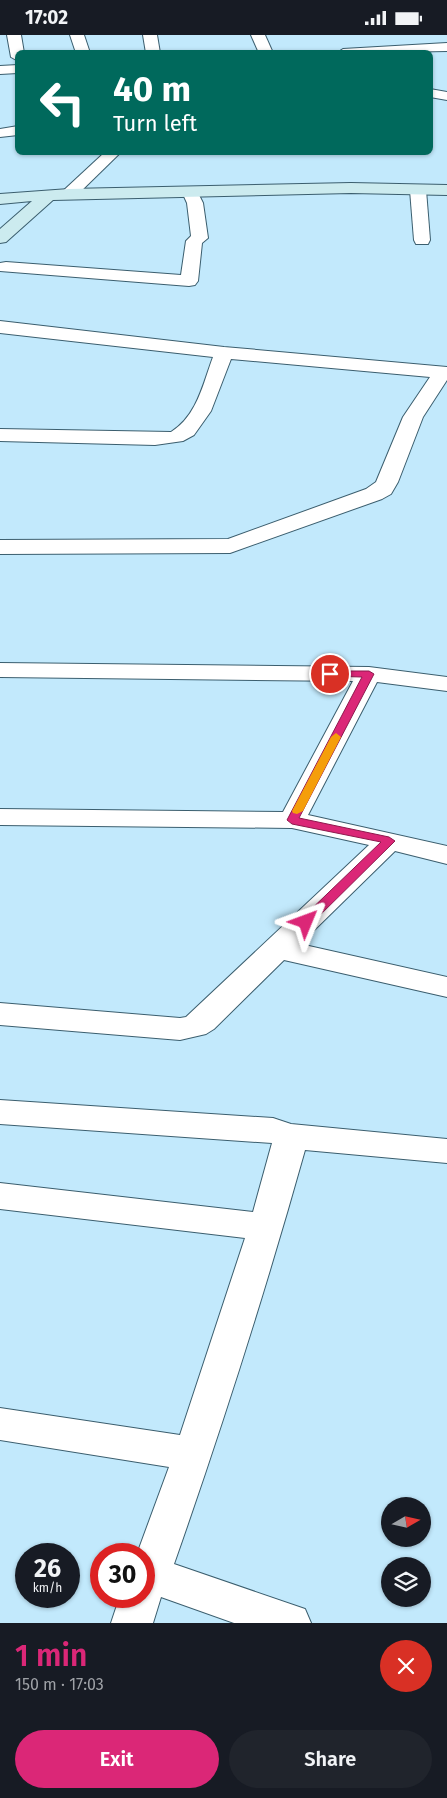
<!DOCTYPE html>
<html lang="en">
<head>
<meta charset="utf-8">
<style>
  :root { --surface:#171b24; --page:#20242c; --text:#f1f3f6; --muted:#9ea1a6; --accent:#db2777 }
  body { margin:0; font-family:"Fira Sans",sans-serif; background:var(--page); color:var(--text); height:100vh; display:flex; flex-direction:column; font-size:19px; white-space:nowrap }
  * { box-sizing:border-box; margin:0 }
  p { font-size:16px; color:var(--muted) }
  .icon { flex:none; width:28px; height:28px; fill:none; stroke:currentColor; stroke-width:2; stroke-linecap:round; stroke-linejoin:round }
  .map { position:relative; height:1588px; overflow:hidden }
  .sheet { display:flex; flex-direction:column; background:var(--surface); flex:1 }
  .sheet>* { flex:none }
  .top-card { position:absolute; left:15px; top:15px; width:418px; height:105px; border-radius:8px; box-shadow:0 1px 4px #0004; background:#00695c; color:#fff; overflow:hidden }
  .needle { width:32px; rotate:81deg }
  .buttons { position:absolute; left:381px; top:1462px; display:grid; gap:10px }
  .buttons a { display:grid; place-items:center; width:50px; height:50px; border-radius:50%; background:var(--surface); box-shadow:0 1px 4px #0004; font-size:25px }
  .speed { position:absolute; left:15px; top:1508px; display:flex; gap:10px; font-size:25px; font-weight:700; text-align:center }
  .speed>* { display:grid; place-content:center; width:65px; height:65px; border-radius:50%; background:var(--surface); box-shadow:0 1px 4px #0004; line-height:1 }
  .speed small { font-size:12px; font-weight:400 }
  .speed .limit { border:8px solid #d22; background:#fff; color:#111 }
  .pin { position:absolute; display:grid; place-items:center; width:42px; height:42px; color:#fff; margin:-21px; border:2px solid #fff; border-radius:50%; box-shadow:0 1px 5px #0007 }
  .me { position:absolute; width:55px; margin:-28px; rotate:46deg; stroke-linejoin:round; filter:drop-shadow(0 0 4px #0008) }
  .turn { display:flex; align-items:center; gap:18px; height:105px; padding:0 15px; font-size:22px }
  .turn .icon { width:65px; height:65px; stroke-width:2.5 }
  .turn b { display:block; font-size:35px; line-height:42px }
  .round { display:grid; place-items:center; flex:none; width:52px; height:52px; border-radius:26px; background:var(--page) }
  .summary { display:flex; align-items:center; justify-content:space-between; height:85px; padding:0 15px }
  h1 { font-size:30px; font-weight:600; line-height:38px; color:var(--accent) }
  .button { display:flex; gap:10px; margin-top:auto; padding:10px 15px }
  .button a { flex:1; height:58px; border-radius:30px; background:var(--accent); color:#fff; font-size:20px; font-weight:600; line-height:58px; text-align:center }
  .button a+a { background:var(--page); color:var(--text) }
  .status { display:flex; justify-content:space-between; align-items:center; height:35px; padding:0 25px; background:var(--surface); direction:ltr }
  .status svg { height:14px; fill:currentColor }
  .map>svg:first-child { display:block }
</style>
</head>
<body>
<div class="status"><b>17:02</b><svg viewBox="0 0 49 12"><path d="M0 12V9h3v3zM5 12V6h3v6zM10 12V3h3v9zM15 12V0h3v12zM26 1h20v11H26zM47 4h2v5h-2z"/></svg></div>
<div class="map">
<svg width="447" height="1588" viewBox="0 0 447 1588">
  <rect width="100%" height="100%" fill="#c2e9fc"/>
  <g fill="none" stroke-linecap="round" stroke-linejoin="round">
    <defs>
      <g id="street">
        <polygon points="7,0 21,0 24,18 18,18 18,26 11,22"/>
        <polygon points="70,0 84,0 90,18 76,18"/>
        <polygon points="143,0 157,0 160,18 146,18"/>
        <polygon points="251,0 265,0 273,18 259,18"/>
        <polygon points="447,8 447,16 337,18 343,14"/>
        <polygon points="18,30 18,38 0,39 0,31"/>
        <polygon points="430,54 447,57 447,65 430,62"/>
        <polygon points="18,91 18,100 0,102 0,94"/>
        <polygon points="104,118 120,118 75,162 63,162 61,159 63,156"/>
        <polygon points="418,150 424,152 426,155 430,205 428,209 416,209 414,205 410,155 412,152"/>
        <polygon points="190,152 196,154 203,168 208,203 202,208 198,246 195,250 189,251 0,236 0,228 6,227 181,240 186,206 191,201 187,168 182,157 184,154"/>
        <path d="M 0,286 L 224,312 L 447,332 L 447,345 L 423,382 L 398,447 L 391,459 L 382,464 L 230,518 L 0,519 L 0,505 L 228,504 L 366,454 L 376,447 L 403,382 L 430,342 L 231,324 L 211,376 L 194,400 L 183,406 L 155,410 L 0,406 L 0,394 L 171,397 C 197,381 203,349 213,322 L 0,298 Z"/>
        <polygon points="0,628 369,632 447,642 447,656 377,647 308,780 447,811 447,829 395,816 300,909 447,942 447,962 284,925 214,994 206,999 180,1005 0,990 0,968 180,983 186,982 369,810 292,793 0,790 0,774 283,777 353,646 0,642"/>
        <path d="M 0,1065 L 273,1083 L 291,1089 L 447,1104 L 447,1128 L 305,1115 C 266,1254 222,1392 174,1529 L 305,1574 L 311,1588 L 234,1588 L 161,1562 L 153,1588 L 111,1588 L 120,1561 L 144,1561 L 144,1519 L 137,1519 L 169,1432 L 0,1405 L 0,1373 L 180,1400 L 245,1203 L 0,1174 L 0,1148 L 253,1177 L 272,1108 L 0,1089 Z"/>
      </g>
      <polygon id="secondary" points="351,148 447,150 447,160 351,158 53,165 6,207 0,208 0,194 32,166 0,169 0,159 69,154"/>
    </defs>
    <use href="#street" stroke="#3b5e6e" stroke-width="2"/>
    <use href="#secondary" stroke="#3b5e6e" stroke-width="2"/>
    <use href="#street" fill="#fff" fill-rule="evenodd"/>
    <use href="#secondary" fill="#ccebef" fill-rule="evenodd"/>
  </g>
  <polygon fill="#db2777" stroke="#8e194d" points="330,636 369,636 374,639 299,783 389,802 395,806 310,890 301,890 300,887 301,884 381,807 292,789 287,785 362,642 326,641 325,639"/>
  <polygon fill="#f59e0b" points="336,698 341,702 303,776 297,779 293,778 292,776 331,702"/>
</svg>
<div class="buttons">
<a><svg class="needle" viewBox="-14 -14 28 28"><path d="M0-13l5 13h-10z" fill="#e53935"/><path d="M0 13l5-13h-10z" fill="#9ea1a6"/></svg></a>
<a><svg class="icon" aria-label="layers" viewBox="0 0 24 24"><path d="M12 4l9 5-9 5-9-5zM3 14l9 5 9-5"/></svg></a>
</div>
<div class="speed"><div>26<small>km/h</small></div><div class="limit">30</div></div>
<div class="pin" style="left:330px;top:639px;background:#d93025"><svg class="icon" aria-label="arrive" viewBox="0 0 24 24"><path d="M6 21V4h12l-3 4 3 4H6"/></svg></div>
<svg class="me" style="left:306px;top:887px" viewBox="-20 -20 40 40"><path d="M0-17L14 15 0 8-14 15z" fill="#db2777" stroke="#fff" stroke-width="4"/></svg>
<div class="top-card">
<div class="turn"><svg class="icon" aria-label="left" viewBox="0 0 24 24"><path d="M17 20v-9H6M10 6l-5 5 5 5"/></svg><div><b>40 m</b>Turn left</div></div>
</div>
</div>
<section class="sheet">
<div class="summary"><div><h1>1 min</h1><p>150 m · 17:03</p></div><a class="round" style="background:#d93025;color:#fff"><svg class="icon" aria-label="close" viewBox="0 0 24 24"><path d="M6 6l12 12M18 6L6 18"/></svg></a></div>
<div class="button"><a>Exit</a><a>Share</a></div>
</section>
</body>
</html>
